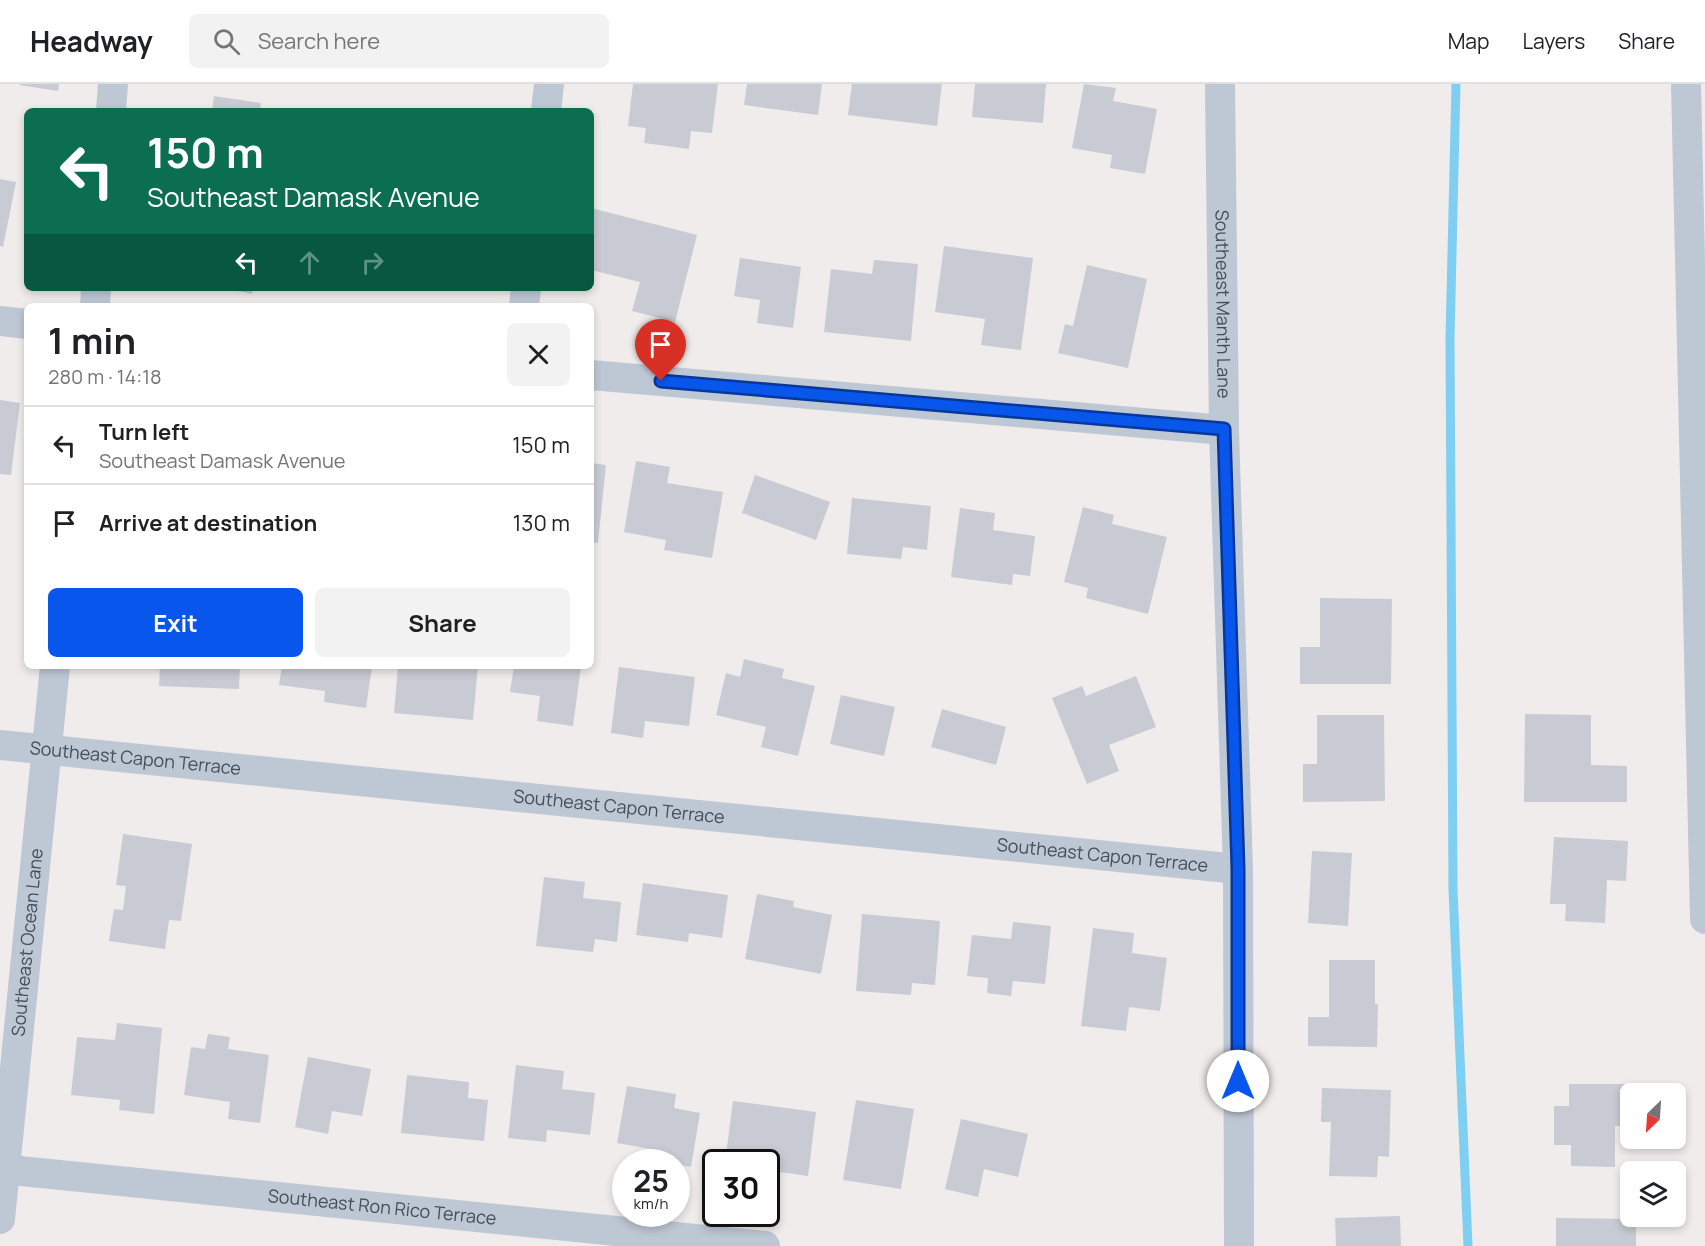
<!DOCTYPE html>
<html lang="en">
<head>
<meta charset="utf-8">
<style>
  :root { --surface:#fff; --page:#f2f2f2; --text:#202124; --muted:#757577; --line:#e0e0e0; --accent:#0956ed }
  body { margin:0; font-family:Manrope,sans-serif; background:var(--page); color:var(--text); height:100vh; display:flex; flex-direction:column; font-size:22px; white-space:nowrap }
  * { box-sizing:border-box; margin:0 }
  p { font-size:20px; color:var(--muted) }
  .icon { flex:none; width:33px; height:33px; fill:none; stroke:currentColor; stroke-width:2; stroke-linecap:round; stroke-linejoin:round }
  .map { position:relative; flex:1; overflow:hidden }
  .panel { position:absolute; left:24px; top:219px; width:570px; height:366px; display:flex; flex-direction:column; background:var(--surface); border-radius:9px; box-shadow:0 3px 9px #0003 }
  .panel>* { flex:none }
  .top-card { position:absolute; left:24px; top:24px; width:570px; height:183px; border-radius:9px; box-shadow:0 3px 9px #0003; background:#0b6e4f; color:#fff; overflow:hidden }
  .needle { width:39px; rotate:205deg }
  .controls { position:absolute; left:1620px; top:999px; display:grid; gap:12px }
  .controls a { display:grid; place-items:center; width:66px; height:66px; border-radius:9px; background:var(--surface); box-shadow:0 3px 9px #0003; font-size:30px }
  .speed { position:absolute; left:612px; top:1065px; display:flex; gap:12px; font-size:30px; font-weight:700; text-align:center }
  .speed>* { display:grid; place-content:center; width:78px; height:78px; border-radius:50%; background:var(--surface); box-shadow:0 3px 9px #0003; line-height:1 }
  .speed small { font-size:15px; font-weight:400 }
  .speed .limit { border:3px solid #111; border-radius:9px; background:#fff; color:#111 }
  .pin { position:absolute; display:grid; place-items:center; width:51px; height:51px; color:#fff; margin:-62px -26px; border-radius:50% 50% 50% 0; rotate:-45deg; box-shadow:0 0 6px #0007 }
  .pin .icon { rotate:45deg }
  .me { position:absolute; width:66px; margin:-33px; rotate:0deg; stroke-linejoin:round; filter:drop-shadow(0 0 4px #0008) }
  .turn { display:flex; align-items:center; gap:21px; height:126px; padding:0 24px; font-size:27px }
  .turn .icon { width:78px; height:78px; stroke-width:2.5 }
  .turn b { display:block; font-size:42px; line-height:51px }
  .lanes { display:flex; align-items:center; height:57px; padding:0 24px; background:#0003; justify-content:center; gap:30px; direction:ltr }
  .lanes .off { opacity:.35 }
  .round { display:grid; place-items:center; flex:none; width:63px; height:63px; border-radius:9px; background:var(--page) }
  .head { display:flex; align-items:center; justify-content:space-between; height:102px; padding:0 24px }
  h1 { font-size:36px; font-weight:700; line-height:45px }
  .button { display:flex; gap:12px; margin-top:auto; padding:12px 24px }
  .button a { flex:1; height:69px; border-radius:9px; background:var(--accent); color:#fff; font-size:24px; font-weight:700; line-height:69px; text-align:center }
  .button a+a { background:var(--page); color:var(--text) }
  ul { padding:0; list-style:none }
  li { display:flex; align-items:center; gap:18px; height:78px; padding:0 24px; border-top:2px solid var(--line) }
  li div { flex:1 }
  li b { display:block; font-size:22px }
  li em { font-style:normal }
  header { display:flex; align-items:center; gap:36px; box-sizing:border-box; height:84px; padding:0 30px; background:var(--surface); border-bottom:2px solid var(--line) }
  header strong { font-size:28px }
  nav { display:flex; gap:33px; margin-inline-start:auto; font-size:21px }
  .search { width:420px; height:54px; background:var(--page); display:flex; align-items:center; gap:15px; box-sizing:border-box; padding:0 21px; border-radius:9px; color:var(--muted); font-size:22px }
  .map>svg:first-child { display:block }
</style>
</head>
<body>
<header>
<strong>Headway</strong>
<div class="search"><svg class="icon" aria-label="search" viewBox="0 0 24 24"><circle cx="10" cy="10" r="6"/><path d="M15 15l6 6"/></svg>Search here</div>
<nav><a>Map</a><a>Layers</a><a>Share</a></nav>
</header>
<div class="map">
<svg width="1705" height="1162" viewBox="0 0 1705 1162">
  <rect width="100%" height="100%" fill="#f0ecec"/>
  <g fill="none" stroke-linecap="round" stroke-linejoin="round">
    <polyline stroke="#7fcff3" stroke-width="9" points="1456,0 1450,254 1453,806 1468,1162"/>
  </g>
  <g fill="#c8cbd3">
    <polygon points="19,0 59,0 58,7 19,1"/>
    <polygon points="633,0 718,0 712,49 691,47 689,65 644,59 646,44 628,42"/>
    <polygon points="747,0 822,0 818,31 744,21"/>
    <polygon points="852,0 942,0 937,42 848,31"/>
    <polygon points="975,0 1046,0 1043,39 972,33"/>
    <polygon points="1084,0 1116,4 1113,17 1157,25 1145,90 1110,84 1112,71 1072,64"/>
    <polygon points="214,12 261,19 260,27 212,27"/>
    <polygon points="0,95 16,98 3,163 0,162"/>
    <polygon points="591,124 697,151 675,238 632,227 640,198 591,186"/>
    <polygon points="944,162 1033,174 1021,266 981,261 985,235 935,228"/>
    <polygon points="740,174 801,183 793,244 757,239 760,216 734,212"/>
    <polygon points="874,176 918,180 911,257 824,248 831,185 872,190"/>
    <polygon points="1087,181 1147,195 1128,284 1058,269 1065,240 1073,242"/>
    <polygon points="224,204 253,204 252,210"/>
    <polygon points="0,316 20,319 11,391 0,390"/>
    <polygon points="636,377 670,383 667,399 723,408 712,474 664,466 666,456 624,448"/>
    <polygon points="591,379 606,381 598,459 591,458"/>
    <polygon points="755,391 830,418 816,456 742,429"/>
    <polygon points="852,414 931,422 927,466 903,463 901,475 847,470"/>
    <polygon points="1083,423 1114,431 1112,440 1167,453 1148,530 1086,514 1088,504 1064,498"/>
    <polygon points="960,424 995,429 993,446 1035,452 1030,492 1013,490 1012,501 951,493"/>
    <polygon points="1320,514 1392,515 1391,600 1300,600 1300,563 1320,563"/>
    <polygon points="744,575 784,585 782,594 815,602 798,672 761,663 766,643 716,631 726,589 740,593"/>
    <polygon points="160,582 240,582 239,605 159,602"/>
    <polygon points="282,582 372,582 366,624 324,618 325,607 279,601"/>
    <polygon points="398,582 478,582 473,636 394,629"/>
    <polygon points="514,582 581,582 573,642 537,637 540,612 510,608"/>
    <polygon points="619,583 695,593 689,642 645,637 643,654 611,649"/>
    <polygon points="1136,592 1156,643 1109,661 1119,687 1087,700 1052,614 1082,602 1086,612"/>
    <polygon points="841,611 895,623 884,672 830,660"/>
    <polygon points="942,625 1006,643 996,681 931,663"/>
    <polygon points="1525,630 1591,631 1591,681 1627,682 1627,718 1524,718"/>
    <polygon points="1317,631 1384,631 1385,717 1303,718 1303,680 1317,680"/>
    <polygon points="123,750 192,760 181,837 169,836 165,865 109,857 114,825 123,826 126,802 116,801"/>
    <polygon points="1554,753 1628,757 1626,797 1607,796 1605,839 1565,837 1566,820 1550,820"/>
    <polygon points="1312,767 1352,769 1348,842 1308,839"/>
    <polygon points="544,793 585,798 583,814 621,818 617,858 595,855 593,868 536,862"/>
    <polygon points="643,799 728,811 722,854 689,849 688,858 636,851"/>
    <polygon points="757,810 794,817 793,823 832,831 821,890 745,875"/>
    <polygon points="862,830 940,837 935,901 912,899 911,911 856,907"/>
    <polygon points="1013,838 1051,842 1045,900 1013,897 1011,912 987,909 988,894 967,892 972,851 1011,855"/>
    <polygon points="1093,844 1134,849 1132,869 1167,874 1160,927 1129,923 1126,947 1081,942"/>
    <polygon points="1329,876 1375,876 1375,920 1378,920 1377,963 1308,962 1308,933 1329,933"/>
    <polygon points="117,939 162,944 154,1030 119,1026 120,1016 71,1011 77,953 115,956"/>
    <polygon points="208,950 230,953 228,965 269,971 260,1039 228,1035 230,1018 184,1011 191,963 205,965"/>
    <polygon points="308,973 371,985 362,1032 332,1027 328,1050 295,1043"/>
    <polygon points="516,981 564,987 562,1005 595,1009 590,1051 547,1046 546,1058 508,1054"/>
    <polygon points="407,991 469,998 468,1014 488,1016 484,1057 401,1049"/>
    <polygon points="1569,1000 1630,1000 1630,1042 1615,1042 1615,1083 1571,1082 1571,1061 1554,1061 1554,1022 1569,1022"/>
    <polygon points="627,1002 676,1010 674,1024 700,1029 691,1083 676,1080 676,1078 654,1076 656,1066 617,1059"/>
    <polygon points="1322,1004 1391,1006 1389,1073 1378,1072 1377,1093 1329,1092 1331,1038 1321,1038"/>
    <polygon points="856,1016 914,1025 901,1105 843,1096"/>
    <polygon points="733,1017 816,1028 808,1092 766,1086 766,1078 725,1078"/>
    <polygon points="961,1035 1028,1050 1018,1093 984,1085 978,1113 945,1105"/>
    <polygon points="1400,1132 1401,1162 1336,1162 1335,1134"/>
    <polygon points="1556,1134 1636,1135 1636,1162 1556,1162"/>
  </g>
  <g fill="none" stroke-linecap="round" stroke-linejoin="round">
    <g stroke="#bec7d4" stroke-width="30">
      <path id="s1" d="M 1220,0 L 1224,346 L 1238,785 L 1239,1162"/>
      <polyline points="1686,0 1705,835"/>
      <polyline points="111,27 113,0"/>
      <polyline points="546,27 549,0"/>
      <polyline points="95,222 96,204"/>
      <polyline points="524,222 526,204"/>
      <polyline points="0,237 27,240"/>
      <polyline points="591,291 1224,346"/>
      <path id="s2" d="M 0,661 L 1238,785"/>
      <path id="s3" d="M 0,1085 L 765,1162"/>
      <path id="s4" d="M 0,1135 L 55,582"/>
    </g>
  </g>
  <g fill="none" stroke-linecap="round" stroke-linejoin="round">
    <defs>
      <polyline id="route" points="661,297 1224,345 1238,785 1238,997"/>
    </defs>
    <use href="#route" stroke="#06389a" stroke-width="15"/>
    <use href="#route" stroke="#0956ed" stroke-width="10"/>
  </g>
  <g text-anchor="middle" stroke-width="5" stroke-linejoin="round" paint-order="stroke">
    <g font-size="18" fill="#434e5c" stroke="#fff">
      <text dy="6" stroke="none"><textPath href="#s1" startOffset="220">Southeast Manth Lane</textPath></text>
      <text dy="6" stroke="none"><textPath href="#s2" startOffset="136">Southeast Capon Terrace</textPath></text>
      <text dy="6" stroke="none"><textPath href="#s2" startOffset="622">Southeast Capon Terrace</textPath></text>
      <text dy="6" stroke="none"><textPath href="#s2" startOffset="1108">Southeast Capon Terrace</textPath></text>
      <text dy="6" stroke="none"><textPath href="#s4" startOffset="278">Southeast Ocean Lane</textPath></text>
      <text dy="6" stroke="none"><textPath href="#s3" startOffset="384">Southeast Ron Rico Terrace</textPath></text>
    </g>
  </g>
</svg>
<div class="controls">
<a><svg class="needle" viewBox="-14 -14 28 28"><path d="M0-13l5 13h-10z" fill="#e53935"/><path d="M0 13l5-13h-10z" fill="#757577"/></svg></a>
<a><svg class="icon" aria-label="layers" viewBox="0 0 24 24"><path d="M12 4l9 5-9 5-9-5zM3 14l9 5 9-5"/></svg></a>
</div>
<div class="speed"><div>25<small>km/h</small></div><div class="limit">30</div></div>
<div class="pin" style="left:661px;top:297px;background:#d93025"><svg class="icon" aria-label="arrive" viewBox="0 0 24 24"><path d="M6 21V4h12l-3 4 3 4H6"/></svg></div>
<svg class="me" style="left:1238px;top:997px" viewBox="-20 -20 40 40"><circle r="19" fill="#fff"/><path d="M0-13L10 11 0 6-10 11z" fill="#0956ed"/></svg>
<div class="top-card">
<div class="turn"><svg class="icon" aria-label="left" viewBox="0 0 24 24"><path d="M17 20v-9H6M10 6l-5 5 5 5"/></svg><div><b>150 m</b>Southeast Damask Avenue</div></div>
<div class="lanes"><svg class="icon" aria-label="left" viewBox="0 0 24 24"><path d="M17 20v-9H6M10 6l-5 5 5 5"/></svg><svg class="icon off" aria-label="ahead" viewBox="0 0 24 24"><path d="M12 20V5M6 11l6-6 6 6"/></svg><svg class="icon off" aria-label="right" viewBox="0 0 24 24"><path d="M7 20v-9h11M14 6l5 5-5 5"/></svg></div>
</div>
<section class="panel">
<div class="head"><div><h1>1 min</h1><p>280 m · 14:18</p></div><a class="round"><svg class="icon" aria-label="close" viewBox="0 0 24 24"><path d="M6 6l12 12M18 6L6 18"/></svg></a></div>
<ul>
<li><svg class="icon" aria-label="left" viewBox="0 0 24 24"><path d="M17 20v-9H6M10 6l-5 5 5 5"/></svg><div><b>Turn left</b><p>Southeast Damask Avenue</p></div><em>150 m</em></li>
<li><svg class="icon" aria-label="arrive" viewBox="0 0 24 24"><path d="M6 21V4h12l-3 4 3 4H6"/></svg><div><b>Arrive at destination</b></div><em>130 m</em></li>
</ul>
<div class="button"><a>Exit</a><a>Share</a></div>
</section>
</div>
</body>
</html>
